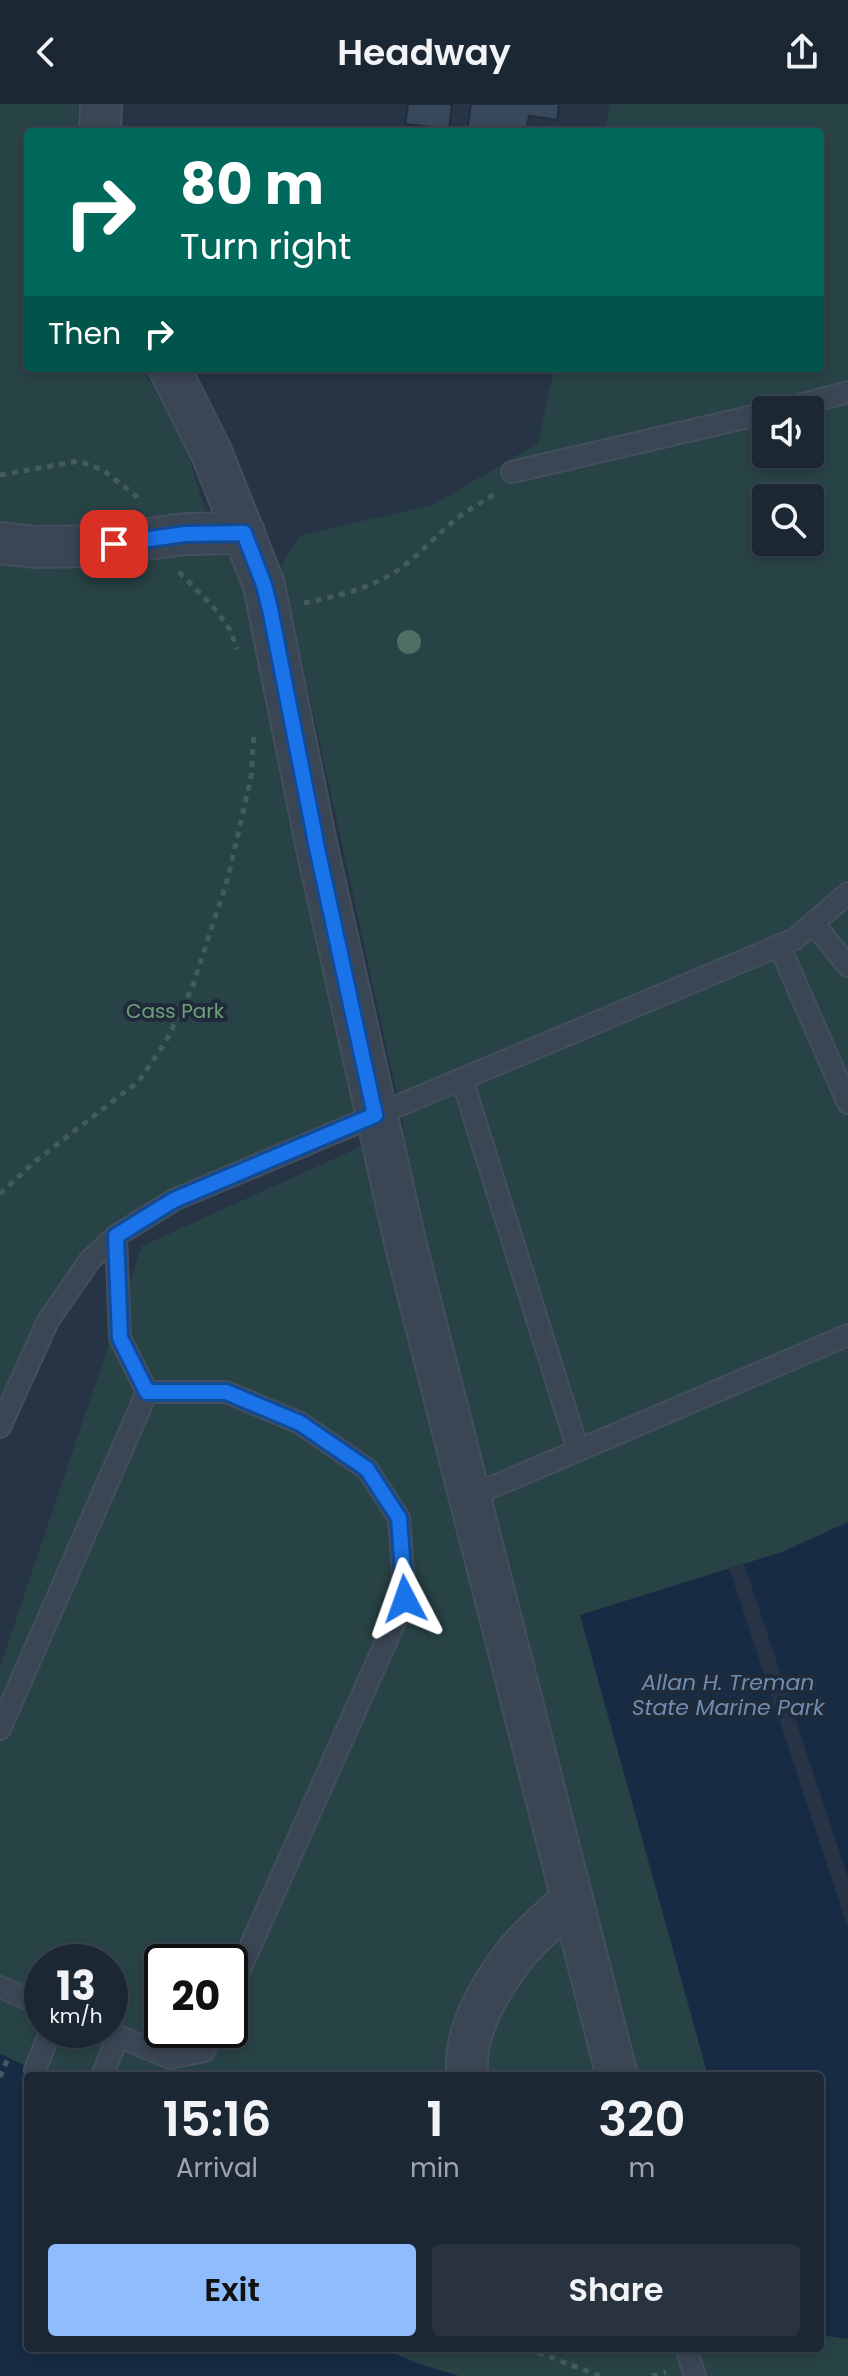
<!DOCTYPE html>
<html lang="en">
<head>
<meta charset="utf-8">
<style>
  :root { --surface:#1c2734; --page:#293340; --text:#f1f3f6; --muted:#a0a5ac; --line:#3a444f; --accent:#8ebcfd }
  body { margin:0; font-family:Poppins,sans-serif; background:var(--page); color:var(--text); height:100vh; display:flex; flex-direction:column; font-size:30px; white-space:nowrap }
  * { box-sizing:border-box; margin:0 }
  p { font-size:26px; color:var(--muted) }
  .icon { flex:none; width:44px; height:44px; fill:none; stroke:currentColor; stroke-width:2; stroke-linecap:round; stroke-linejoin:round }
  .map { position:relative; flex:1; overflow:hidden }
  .details { position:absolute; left:24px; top:1968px; width:800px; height:280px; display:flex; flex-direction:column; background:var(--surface); border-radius:8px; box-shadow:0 4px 12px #0003,0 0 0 2px var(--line) }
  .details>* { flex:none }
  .top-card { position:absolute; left:24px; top:24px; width:800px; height:244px; border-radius:8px; box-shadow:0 4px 12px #0003,0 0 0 2px var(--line); background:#00695c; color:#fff; overflow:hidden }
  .controls { position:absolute; left:752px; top:292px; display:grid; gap:16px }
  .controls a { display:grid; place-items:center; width:72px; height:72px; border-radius:8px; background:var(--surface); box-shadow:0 4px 12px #0003,0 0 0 2px var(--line); font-size:40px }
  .speed { position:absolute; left:24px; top:1840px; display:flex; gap:16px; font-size:40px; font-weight:700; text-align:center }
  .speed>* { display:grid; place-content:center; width:104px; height:104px; border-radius:50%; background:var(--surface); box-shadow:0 4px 12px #0003,0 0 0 2px var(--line); line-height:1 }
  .speed small { font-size:20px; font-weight:400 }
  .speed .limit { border:4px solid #111; border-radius:12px; background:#fff; color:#111 }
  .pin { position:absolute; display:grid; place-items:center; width:68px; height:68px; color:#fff; margin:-34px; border-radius:16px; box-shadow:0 4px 12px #0006 }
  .me { position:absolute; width:88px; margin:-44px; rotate:356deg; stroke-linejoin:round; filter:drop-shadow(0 0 6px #0008) }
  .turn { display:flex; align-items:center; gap:28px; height:168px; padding:0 24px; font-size:36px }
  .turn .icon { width:104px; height:104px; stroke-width:2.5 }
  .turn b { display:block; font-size:56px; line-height:68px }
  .then { display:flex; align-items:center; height:76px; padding:0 24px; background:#0003; gap:16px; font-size:30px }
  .eta { display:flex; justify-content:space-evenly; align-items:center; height:136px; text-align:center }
  .eta b { font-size:48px; font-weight:600; line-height:56px }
  .button { display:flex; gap:16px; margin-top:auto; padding:16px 24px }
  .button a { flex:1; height:92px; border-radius:8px; background:var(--accent); color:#111; font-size:32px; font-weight:600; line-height:92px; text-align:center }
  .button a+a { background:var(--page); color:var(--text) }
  header { display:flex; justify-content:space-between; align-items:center; height:104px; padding:0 24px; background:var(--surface); font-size:36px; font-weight:600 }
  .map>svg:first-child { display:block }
</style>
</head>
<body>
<header><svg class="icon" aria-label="back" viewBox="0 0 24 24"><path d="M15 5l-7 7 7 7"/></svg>Headway<svg class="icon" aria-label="share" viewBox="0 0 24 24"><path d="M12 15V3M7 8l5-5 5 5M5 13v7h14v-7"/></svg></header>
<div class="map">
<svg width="848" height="2272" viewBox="0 0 848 2272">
  <rect width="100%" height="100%" fill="#263445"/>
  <g fill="#284346" fill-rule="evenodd">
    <polygon points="0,0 78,0 78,28 28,28 28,264 143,264 187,348 206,408 247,471 375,1011 133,1121 83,1166 0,1322"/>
    <path d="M 610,0 L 848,0 L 848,2272 L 459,2272 L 416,2259 L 382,2244 L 820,2244 L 820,1972 L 48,1972 L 0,1950 L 0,1563 L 142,1142 L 404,1023 L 281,462 L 301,431 L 433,401 L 538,339 L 554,264 L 820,264 L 820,28 L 604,28 ZM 766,306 L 810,306 L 810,350 L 766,350 ZM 766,394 L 810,394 L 810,438 L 766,438 ZM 42,1858 L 110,1858 L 110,1926 L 42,1926 ZM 162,1858 L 230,1858 L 230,1926 L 162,1926 Z"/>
  </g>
  <g fill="#182b45">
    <polygon points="848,1418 848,2235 820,2231 820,1972 708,1972 580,1511 782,1448"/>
    <polygon points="0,1950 48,1972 28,1972 28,2244 382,2244 416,2259 459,2272 0,2272"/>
  </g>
  <polygon fill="#263445" points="744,1460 848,1774 848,1824 729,1464"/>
  <g fill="#38485b" stroke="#212d3c" stroke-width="2">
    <polygon points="408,0 452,0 449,25 405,20"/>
    <polygon points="471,0 559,0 557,16 529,12 526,28 467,28"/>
  </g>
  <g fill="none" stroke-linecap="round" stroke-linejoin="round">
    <defs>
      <g id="lane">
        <polyline points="781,306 848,288"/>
        <polyline points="512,368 766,309"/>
        <polyline points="813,819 848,862"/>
        <polyline points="779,841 848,999"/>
        <polyline points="462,975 578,1346"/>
        <polyline points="116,1132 120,1234 147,1288"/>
        <polyline points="147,1288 226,1288 300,1319 367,1365 399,1414 405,1495 230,1888"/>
        <polyline points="0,1323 48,1217 90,1156 116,1132 174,1096 795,835 848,789"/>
        <polyline points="469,1393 848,1231"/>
        <polyline points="0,1625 147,1288"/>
        <polyline points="0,1883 42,1901"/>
        <polyline points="104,1926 170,1954 204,1947 213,1926"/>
        <polyline points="35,1966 51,1926"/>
        <polyline points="102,1972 118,1932"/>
        <polyline points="686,2244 695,2272"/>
      </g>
      <g id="street">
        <polyline points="100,28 101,0"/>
        <polyline points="169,264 212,350 264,481 317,744 406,1142 617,1972"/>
        <polyline points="0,439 34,443 92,442 185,430 244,429"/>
        <path d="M 468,1972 C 461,1932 490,1883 514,1852 C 530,1831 553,1813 572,1795"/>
      </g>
    </defs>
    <use href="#lane" stroke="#444f5e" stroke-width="24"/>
    <use href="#street" stroke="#444f5e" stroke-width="44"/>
    <g stroke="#425c5e" stroke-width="5" stroke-dasharray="6 6" stroke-linecap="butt">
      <polyline points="0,371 79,357 103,366 136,392 140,400"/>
      <polyline points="179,468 217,507 230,526 237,545"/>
      <path d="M 304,499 C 336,492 370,485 398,466 C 419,452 435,432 454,417 C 467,406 482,398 496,389"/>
      <polyline points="0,1090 33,1059 139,977 166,937 192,884 228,774 251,673 254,628"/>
      <polyline points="71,1972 75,1962"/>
      <polyline points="689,1972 698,1970"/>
      <polyline points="0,1973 8,1954"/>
      <polyline points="25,2081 28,2074"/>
      <polyline points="527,2244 600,2272"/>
      <polyline points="652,2272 666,2268"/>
    </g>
    <use href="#lane" stroke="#3b4655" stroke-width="20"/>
    <use href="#street" stroke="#3b4655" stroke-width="40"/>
  </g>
  <circle fill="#4e6f62" cx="409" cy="538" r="12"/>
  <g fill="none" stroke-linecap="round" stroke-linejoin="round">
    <defs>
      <polyline id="route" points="114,440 185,430 244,429 264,481 270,505 317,744 375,1011 174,1096 116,1132 120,1234 147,1288 226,1288 300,1319 367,1365 399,1414 405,1495"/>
    </defs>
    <use href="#route" stroke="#114b97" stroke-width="20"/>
    <use href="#route" stroke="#1a73e8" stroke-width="14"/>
  </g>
  <g text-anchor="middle" stroke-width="8" stroke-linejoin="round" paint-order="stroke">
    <g font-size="20" fill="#6fa079" stroke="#1f2b3a">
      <text x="175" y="914">Cass Park</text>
    </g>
    <g font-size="22" font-style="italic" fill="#708cae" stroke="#1f2b3a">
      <text x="728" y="1586">Allan H. Treman<tspan x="728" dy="25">State Marine Park</tspan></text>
    </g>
  </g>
</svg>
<div class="controls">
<a><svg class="icon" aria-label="sound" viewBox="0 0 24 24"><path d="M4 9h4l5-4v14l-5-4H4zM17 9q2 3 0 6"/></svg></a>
<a><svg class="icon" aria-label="search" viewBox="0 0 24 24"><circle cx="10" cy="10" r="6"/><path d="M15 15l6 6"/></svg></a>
</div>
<div class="speed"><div>13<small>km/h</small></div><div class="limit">20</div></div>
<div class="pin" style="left:114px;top:440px;background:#d93025"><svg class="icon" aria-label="arrive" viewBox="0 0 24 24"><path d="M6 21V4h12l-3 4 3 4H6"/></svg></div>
<svg class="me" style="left:405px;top:1495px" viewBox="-20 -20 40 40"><path d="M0-17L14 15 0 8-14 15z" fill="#1a73e8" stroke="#fff" stroke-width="4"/></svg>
<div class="top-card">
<div class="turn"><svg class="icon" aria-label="right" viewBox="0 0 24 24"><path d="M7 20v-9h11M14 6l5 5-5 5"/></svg><div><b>80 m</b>Turn right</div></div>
<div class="then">Then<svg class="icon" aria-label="right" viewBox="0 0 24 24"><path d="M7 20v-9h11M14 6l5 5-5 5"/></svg></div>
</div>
<section class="details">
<div class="eta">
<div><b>15:16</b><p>Arrival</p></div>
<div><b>1</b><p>min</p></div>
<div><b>320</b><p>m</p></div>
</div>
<div class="button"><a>Exit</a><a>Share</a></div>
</section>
</div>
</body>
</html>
